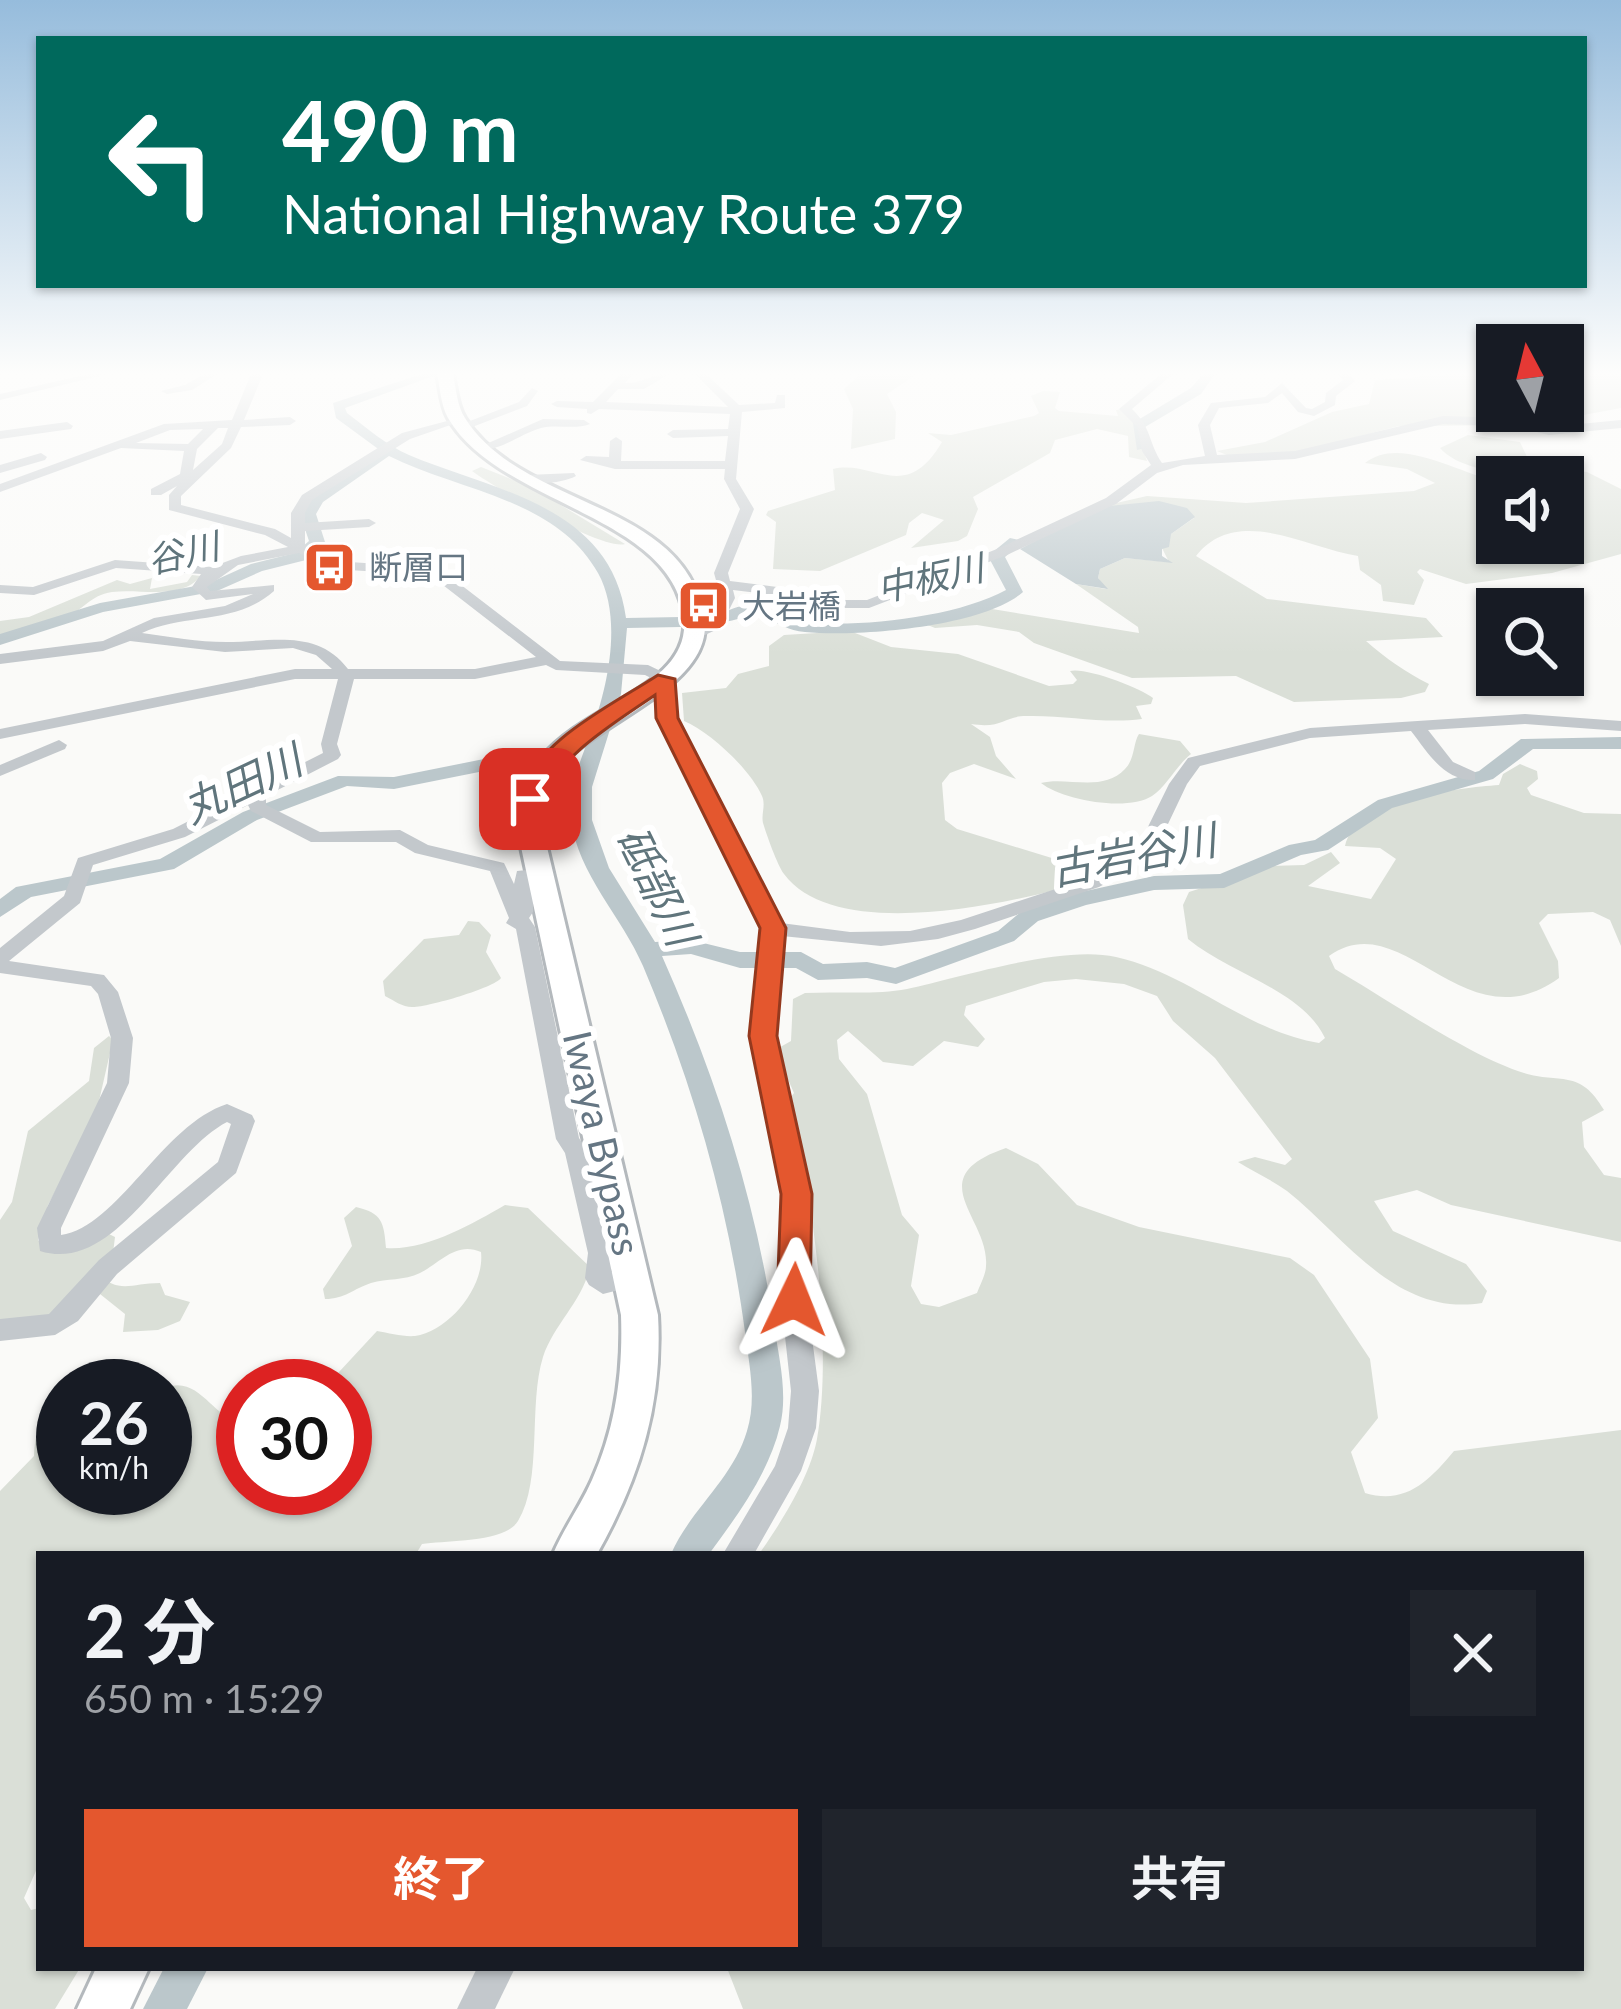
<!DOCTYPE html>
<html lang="ja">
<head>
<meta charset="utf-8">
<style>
  :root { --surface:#171b24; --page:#20242c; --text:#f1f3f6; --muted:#9ea1a6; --accent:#e4572e }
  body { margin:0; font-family:Lato,"Noto Sans JP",sans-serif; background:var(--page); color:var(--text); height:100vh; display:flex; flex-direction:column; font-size:45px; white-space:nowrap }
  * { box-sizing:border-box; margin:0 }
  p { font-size:39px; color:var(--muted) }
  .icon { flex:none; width:66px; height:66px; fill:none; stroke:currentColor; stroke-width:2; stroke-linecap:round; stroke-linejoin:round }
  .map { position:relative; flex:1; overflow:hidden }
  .details { position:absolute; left:36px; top:1551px; width:1548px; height:420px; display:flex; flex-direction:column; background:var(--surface); border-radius:0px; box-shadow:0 3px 9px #0004 }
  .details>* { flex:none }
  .top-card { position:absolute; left:36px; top:36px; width:1551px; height:252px; border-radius:0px; box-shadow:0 3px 9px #0004; background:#00695c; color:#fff; overflow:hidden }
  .needle { width:78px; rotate:353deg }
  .fabs { position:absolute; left:1476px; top:324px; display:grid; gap:24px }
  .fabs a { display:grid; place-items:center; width:108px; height:108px; border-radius:0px; background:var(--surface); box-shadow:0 3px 9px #0004; font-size:60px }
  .speed { position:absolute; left:36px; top:1359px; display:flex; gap:24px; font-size:60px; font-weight:700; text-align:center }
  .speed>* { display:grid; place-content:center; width:156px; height:156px; border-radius:50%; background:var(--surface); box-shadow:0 3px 9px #0004; line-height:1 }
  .speed small { font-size:30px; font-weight:400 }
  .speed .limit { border:18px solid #d22; background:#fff; color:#111 }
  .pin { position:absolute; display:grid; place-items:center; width:102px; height:102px; color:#fff; margin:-51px; border-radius:24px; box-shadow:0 6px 18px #0006 }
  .me { position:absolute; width:132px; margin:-66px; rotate:2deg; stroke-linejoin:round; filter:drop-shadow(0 0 9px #0008) }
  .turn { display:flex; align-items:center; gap:42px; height:252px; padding:0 48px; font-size:54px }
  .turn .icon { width:156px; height:156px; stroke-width:2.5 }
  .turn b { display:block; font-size:84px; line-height:102px }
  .round { display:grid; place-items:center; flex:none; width:126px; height:126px; border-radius:0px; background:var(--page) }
  .summary { display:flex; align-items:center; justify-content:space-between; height:204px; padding:0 48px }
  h1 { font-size:72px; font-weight:700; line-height:90px }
  .primary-button { display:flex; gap:24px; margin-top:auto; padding:24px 48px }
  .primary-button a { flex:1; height:138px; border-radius:0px; background:var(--accent); color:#fff; font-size:48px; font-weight:700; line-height:138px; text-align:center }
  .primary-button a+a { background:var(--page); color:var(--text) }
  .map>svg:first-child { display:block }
</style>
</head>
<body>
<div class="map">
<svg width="1621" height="2009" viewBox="0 0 1621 2009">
  <rect width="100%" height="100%" fill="#fafaf8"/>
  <g fill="#dadfd7">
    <polygon points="861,374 917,374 887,394 896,412 895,439 851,449 853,409 844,389"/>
    <polygon points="1458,374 1497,381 1497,411 1563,411 1563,374 1621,374 1621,408 1530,425 1399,426 1282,456 1234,458 1217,451 1265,442 1332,412 1369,404 1375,380"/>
    <path d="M 1043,391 L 1060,392 L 1055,408 L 1059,411 L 1118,416 L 1116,410 L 1123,409 L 1135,425 L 1147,461 L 1129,457 L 1128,436 L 1097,429 L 1055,440 L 1050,453 L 973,497 L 978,509 L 967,536 L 958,541 L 911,548 L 944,520 L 922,513 L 909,523 L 906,535 L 820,571 L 773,569 L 776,522 L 766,515 L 768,511 L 835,490 L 833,469 C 874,459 905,505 942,442 L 928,433 L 951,435 L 1034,416 L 1039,413 L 1031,396 Z"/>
    <path d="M 1468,435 L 1520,442 L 1529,461 L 1540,467 L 1587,472 L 1621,489 L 1621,554 L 1552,573 L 1466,584 L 1420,569 L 1417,572 L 1424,580 L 1414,605 L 1383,601 L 1381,585 L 1360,570 L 1358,556 C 1307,548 1237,504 1196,556 L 1267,599 L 1426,618 L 1443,637 L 1366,641 C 1385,658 1407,673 1429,684 L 1425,692 L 1401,698 L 1294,702 L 1236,676 L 1132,678 L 1034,643 L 1019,632 L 977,625 L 935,628 L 918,621 L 986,608 L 1139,633 L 1138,627 L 1076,584 L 1106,589 L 1098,578 L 1100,569 L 1125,558 L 1169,562 L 1162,548 L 1171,534 L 1194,518 C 1154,487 1134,520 1099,507 L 1147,496 L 1246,503 L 1414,491 L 1435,483 L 1407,469 L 1365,463 C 1400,435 1459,474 1497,481 L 1497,543 L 1563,543 L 1563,477 C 1530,477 1462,474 1440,448 Z"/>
    <path d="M 481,467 L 531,487 L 625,544 C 603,551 495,488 472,471 Z"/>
    <path d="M 192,575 L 201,576 C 180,601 141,588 112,592 C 90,595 83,611 64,618 C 43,625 21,629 0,635 L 0,621 L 29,617 L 117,580 L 130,584 L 152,578 L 150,589 L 187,582 Z"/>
    <path d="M 850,631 L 891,647 L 958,654 L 1049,686 L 1073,684 L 1077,680 L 1070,671 C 1085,667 1139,687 1153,698 L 1151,704 L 1136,706 L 1142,719 C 1103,724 1067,715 1026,716 C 1004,716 1003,729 971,724 L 990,737 L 996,756 L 1016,779 L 974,764 L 950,773 L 942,783 L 945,820 L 957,829 L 1094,871 L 1095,879 C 1023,901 837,946 784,874 C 777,864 767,836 763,823 C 761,814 766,805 762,796 C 750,769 710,732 684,721 L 682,693 L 726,688 L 738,674 L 769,666 L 769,646 L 784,635 Z"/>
    <path d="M 1139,734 L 1180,741 L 1191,754 C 1176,766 1167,786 1152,796 C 1127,812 1062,800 1041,783 C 1066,776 1103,793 1125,769 C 1135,759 1133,743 1139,734 Z"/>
    <path d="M 1520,764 L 1537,771 L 1538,779 L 1527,788 L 1531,795 L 1584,813 L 1621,814 L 1621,946 L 1610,920 L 1593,912 L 1548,914 L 1539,923 L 1558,961 L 1559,978 C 1464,1047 1403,903 1329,956 L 1335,969 C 1387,999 1469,1056 1524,1073 C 1559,1084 1580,1068 1604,1110 L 1582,1122 L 1584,1147 L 1604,1175 L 1621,1178 L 1621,1242 L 1451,1205 L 1417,1190 L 1374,1201 L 1393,1231 L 1466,1264 L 1487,1291 L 1482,1303 C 1396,1317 1345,1237 1287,1191 C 1272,1180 1254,1172 1238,1162 L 1255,1157 L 1285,1165 L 1292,1159 L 1215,1058 L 1173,1021 L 1157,996 L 1124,984 L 1076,979 L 1044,982 L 966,1006 L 964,1015 L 985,1039 L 978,1047 L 944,1041 L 913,1066 L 883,1062 L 848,1031 L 837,1040 L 839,1059 L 867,1094 L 902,1215 L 919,1235 L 911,1286 L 921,1304 L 939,1307 L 977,1293 C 980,1285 986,1274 986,1266 C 990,1218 918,1178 1006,1148 L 1038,1164 L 1077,1205 L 1139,1227 L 1290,1258 L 1314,1275 L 1370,1359 L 1378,1418 L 1351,1452 L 1365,1493 C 1406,1505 1429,1481 1454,1451 L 1621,1430 L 1621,2009 L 743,2009 L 727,1968 L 1581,1968 L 1581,1554 L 759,1554 C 781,1523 810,1477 817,1439 C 833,1350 814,1189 787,1102 L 794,1093 L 775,1050 L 791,1041 L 793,999 L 805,993 C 838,991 876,995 907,989 C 962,977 1061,945 1116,957 C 1189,973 1245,1031 1319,1043 L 1325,1038 C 1301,989 1232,975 1188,939 L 1183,905 L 1189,892 L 1270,866 L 1304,865 L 1331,852 L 1340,863 L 1308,886 L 1371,899 L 1396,859 L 1380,848 L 1345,846 C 1356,799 1458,788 1499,785 L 1503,774 Z"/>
    <path d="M 468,921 L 479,922 L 491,935 L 486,952 L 501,978 C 494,988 425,1008 412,1007 C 402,1007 395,1001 385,996 L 383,981 L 424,939 L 459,935 Z"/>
    <path d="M 109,1036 L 113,1040 L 96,1114 L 48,1205 L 38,1240 L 44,1247 L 109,1234 L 115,1237 L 113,1253 L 95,1272 C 120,1295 130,1283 160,1283 L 165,1295 L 190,1302 L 180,1321 L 158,1330 L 123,1332 L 125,1314 L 100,1294 L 0,1336 L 0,1220 L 12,1202 L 28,1131 L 89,1081 L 94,1048 Z"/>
    <path d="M 505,1205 L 528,1208 L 590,1267 C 582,1302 554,1324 543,1357 C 528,1405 543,1480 518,1521 C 505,1543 446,1540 422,1544 L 416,1554 L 39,1554 L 39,1864 L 24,1898 L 31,1910 L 39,1908 L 39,1968 L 80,1968 L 55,2009 L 0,2009 L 0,1491 L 34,1456 C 35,1429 43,1414 63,1395 L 63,1488 L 165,1488 L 165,1388 C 199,1374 212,1418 243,1424 L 243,1488 L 345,1488 L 345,1386 L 326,1386 L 377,1331 C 389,1333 403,1337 415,1336 C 449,1331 485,1287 481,1252 C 456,1241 440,1263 420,1273 C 404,1281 387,1278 371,1283 C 353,1289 345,1299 325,1299 L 323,1289 L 352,1246 L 344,1218 L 356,1207 C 382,1213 384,1222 386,1248 C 426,1251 472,1224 505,1205 Z"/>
  </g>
  <polygon fill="#bbc7cb" points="1159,501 1187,508 1195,517 1171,534 1169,547 1162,549 1162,556 1173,563 1125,558 1100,569 1098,578 1108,589 1076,584 1020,549 1099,507"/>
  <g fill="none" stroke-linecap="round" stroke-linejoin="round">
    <g fill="#bbc7cb" fill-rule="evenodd">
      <path d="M 422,374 L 439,374 L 345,408 L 347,413 C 367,428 386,445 409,455 C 494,491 611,505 626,618 L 681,617 L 690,622 L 681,627 L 627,628 L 621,694 L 592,787 L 592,820 L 609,868 L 655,942 L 691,940 L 740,952 L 801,952 L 823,964 L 867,962 L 895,968 L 998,931 L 1022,911 L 1072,894 L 1154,876 L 1220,874 L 1289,845 L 1315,840 L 1378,800 L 1479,771 L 1521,739 L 1621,737 L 1621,749 L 1533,749 L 1493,779 L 1392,808 L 1328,850 L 1301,855 L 1224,888 L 1154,890 L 1086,905 L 1038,921 L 1014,941 L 896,984 L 867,978 L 818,980 L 796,968 L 740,968 L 691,954 L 662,956 C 715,1075 755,1197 774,1325 C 779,1358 788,1394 780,1426 C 769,1473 737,1516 709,1554 L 671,1554 C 690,1510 733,1479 747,1431 C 757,1399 749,1364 745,1332 C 728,1205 693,1084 643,966 C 622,917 578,874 571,820 C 567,788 581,761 591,732 C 608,687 623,618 598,573 C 556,498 458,491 389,456 L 323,502 L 316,514 L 325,542 L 306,560 L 262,571 L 217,591 L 103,612 L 0,645 L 0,634 L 100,603 L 207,584 L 251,564 L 295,553 L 309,541 L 300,514 L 312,496 L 381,451 L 336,418 L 333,403 Z"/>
      <polygon points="1203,374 1215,374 1201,394 1145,427 1149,447 1137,450 1133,423 1191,388"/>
      <path d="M 1010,538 L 1024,541 L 1005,557 L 1023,592 C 983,627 859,637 805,632 C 788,631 777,622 761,617 C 751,614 736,620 725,622 L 717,617 C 756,591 769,618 804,622 C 859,628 957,617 1006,590 L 988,556 Z"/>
      <polygon points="489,758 527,759 537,765 527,771 489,770 394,789 347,786 257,820 174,869 31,897 0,917 0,899 16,887 160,859 243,812 338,776 394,777"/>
      <polygon points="164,1968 208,1968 187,2009 143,2009"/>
    </g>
    <defs>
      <g id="highway">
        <path d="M 437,374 L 453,374 C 456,388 457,406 465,418 C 522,509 683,499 704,616 C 718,692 575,726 547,784 C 537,803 543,827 547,847 L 658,1315 C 663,1403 640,1478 597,1554 L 553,1554 C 564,1528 581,1505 592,1480 C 616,1427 623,1372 621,1315 L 521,847 C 493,705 692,713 684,619 C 674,514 499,506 448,418 C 441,406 440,388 437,374 Z"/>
        <polygon points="96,1968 149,1968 130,2009 77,2009"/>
      </g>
    </defs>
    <use href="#highway" stroke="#b4b9bd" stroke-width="6"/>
    <g fill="#c3c8cc" fill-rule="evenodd">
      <polygon points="89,374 108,374 0,400 0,394"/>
      <polygon points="204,374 217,374 192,390 167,394 161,391 185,385"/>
      <path d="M 251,374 L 263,374 L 244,420 L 290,417 L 296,421 L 290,425 L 241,427 L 231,448 L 181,496 L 181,505 L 275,529 L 291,538 L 291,513 L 302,495 L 402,433 L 462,417 L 462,421 L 410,439 L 312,500 L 305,513 L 305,523 L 369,519 L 376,523 L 369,527 L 305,531 L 305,545 L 335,561 L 439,568 L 560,661 L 648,665 L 671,676 L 675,718 L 781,923 L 850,932 L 910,931 L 961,920 L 1086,879 L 1121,860 L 1141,841 L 1169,784 L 1188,758 L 1310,728 L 1525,714 L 1621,721 L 1621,731 L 1525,724 L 1428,730 L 1453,762 L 1475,772 L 1475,780 C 1444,781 1429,754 1411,731 L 1310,738 L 1200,766 L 1187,784 L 1158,845 L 1134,868 L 1099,887 L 975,929 L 938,939 L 881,946 L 782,936 L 774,1036 L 809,1194 L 807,1300 L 819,1391 L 816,1428 L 801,1471 L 754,1554 L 723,1554 L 775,1466 L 788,1428 L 791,1391 L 781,1300 L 785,1194 L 752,1036 L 763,928 L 659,718 L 657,681 L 645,675 L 556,670 L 546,665 L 475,679 L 354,679 L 337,744 L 341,755 L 338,759 L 266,796 L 266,805 L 320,832 L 400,830 L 428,845 L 504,863 L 514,884 L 517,871 L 547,868 L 549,872 L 547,876 L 533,879 L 533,912 L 529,918 L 535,927 L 579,1138 L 588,1152 L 612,1253 L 611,1272 L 633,1267 L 642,1270 L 646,1277 L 642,1284 L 603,1294 L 589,1285 L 585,1278 L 588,1253 L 565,1153 L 556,1139 L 516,929 L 506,923 L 509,918 L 490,871 L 415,853 L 396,842 L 311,842 L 251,811 L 248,805 L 185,837 L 93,865 L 80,903 L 9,961 L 104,975 L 118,992 L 133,1038 L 129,1083 L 61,1228 L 61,1235 C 118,1227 162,1125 227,1104 L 252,1115 L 255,1121 L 236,1173 L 117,1274 L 78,1321 L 55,1335 L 0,1341 L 0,1319 L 49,1314 L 99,1260 L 218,1162 L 231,1124 L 227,1122 C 167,1153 116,1275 40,1251 L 37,1228 L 107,1083 L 111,1038 L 98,994 L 91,986 L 0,973 L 0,948 L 64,896 L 78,858 L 173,829 L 323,753 L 321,744 L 338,679 L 295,679 L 0,739 L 0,729 L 295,669 L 332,669 L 316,655 L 293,648 L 225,652 L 130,641 L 103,651 L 0,664 L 0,654 L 103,641 L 154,618 L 225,606 L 253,594 L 206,600 L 192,587 L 201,574 L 116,568 L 34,595 L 0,593 L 0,585 L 33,587 L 115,560 L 212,567 L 241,556 L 288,547 L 265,535 L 169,510 L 169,495 L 177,486 L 161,495 L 151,495 L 151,489 L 180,474 L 184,451 L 121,448 L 0,492 L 0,484 L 164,424 L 232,420 ZM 218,428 L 228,428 L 222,444 L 193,470 L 197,449 ZM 203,429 L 188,444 L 136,443 L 170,430 ZM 299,553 L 332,569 L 430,575 L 536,657 L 475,669 L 348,669 C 317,628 271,642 226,642 C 198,642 170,637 142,633 C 185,613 236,625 274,591 L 274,585 L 210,591 L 207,587 L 238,565 Z"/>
      <path d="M 621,374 L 633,374 L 625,383 C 642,384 652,373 669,374 L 644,389 L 618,389 L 606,402 L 728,407 L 695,374 L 706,374 L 739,405 L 775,403 L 777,395 L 785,395 L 785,408 L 742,412 L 736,479 L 754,509 L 728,573 L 730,581 L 777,587 L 813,600 L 867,600 L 997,549 L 1106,498 L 1151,465 L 1142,451 L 1137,427 L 1119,409 L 1161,374 L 1173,374 L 1132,409 C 1152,428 1148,442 1162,463 L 1205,456 L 1198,425 L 1211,403 L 1265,397 L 1282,383 L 1306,408 L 1312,409 L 1325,402 L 1326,393 L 1343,380 L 1338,374 L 1349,374 L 1355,381 L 1336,396 L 1335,405 L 1314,416 L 1298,412 L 1282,393 L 1268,403 L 1219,408 L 1210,425 L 1217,455 L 1295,451 L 1443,416 L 1511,418 L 1549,427 L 1621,420 L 1621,428 L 1549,435 L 1511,426 L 1443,424 L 1295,459 L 1183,465 L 1157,473 L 1116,504 L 1007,555 L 869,608 L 811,608 L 774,595 L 733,590 L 735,598 L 720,628 L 692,641 L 684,636 L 709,622 L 721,598 L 714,573 L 740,509 L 724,479 L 725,469 L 615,469 L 580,460 L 586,456 L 609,457 L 610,441 L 616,437 L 622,441 L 621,461 L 725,461 L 728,436 L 673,438 L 667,434 L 673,430 L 728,429 L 730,414 L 599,409 L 591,414 L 587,413 L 587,409 L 557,407 L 551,404 L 557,401 L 593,402 Z"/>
      <polygon points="532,388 538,391 527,406 467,429 457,426 519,402"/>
      <path d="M 543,419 L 584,420 L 590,424 C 575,430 557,424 541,428 C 521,433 496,455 477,448 Z"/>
      <polygon points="67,422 73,426 71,429 0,439 0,431"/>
      <polygon points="41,453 47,457 45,460 0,473 0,465"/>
      <path d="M 574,473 L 576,476 C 564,483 533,486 521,479 L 527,475 Z"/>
      <polygon points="59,740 67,745 65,749 0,776 0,765"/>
      <polygon points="477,1968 515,1968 495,2009 457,2009"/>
    </g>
    <use href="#highway" fill="#fff" fill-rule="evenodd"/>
  </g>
  <linearGradient id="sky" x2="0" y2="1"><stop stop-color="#96bcdc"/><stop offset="0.57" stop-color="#fdfdfc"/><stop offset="1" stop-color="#fdfdfc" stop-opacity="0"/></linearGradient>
  <rect width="1621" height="655" fill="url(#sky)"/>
  <path fill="#e4572e" stroke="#94391e" stroke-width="3" d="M 658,675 L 675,679 L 678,718 L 786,928 L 777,1036 L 812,1194 L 810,1300 L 806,1310 L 782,1310 L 777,1300 L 781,1194 L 749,1036 L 760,928 L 656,718 L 655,695 C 607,728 564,752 538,804 L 518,799 C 536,740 609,707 658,675 Z"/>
  <defs>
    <symbol id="bus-square" viewBox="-11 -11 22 22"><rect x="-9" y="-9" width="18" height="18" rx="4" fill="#e4572e" stroke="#fff"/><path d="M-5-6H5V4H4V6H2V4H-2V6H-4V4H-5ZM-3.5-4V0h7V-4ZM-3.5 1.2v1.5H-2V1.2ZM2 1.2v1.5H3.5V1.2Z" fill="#fff"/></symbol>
  </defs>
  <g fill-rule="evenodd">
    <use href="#bus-square" x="300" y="538" width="59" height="59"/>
    <use href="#bus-square" x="674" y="576" width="59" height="59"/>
  </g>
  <g text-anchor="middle" stroke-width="12" stroke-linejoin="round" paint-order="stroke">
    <g font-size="33" fill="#657683" stroke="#fff" text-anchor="start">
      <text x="369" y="579">断層口</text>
      <text x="742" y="618">大岩橋</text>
    </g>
    <g font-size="36" font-style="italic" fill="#60757c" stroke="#fff">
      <text transform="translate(183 553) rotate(-13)" y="13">谷川</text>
      <text transform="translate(930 578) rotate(-12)" y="13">中板川</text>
    </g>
    <g font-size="39" fill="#657683" stroke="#fff">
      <text transform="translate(602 1143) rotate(77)" y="14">Iwaya Bypass</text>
    </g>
    <g font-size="42" font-style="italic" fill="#60757c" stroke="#fff">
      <text transform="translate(242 784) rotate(-25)" y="15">丸田川</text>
      <text transform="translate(1133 855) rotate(-11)" y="15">古岩谷川</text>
      <text transform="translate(657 886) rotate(64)" y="15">砥部川</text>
    </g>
  </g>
</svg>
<div class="fabs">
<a><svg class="needle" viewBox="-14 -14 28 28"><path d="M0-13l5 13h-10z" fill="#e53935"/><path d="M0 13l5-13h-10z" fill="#9ea1a6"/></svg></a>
<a><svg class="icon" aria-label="sound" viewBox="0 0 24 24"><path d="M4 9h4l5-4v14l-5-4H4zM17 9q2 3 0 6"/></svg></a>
<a><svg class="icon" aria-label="search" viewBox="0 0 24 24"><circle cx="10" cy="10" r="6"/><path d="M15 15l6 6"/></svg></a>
</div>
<div class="speed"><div>26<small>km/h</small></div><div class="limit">30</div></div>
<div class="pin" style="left:530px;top:799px;background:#d93025"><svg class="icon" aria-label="arrive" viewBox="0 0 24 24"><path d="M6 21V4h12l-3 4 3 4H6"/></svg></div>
<svg class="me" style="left:794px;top:1300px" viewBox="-20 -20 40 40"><path d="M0-17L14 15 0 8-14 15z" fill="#e4572e" stroke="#fff" stroke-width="4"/></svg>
<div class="top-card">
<div class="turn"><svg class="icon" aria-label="left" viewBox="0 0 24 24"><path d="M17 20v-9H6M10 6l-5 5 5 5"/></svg><div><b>490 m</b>National Highway Route 379</div></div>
</div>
<section class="details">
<div class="summary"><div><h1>2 分</h1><p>650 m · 15:29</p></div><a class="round"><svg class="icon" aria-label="close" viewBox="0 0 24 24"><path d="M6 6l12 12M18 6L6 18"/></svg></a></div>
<div class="primary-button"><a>終了</a><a>共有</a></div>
</section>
</div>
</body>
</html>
